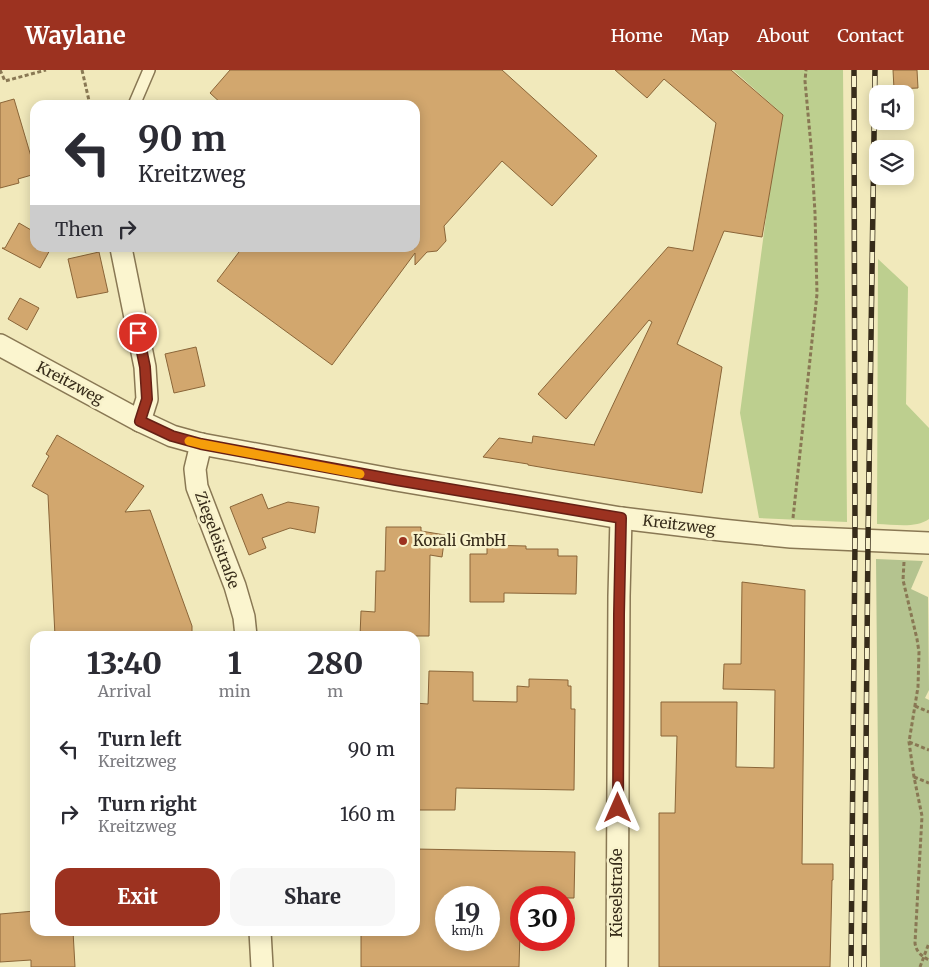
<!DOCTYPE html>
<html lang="en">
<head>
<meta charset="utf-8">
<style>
  :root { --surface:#fff; --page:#f7f7f7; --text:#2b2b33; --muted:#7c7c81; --accent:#9c3220 }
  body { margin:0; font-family:Merriweather,serif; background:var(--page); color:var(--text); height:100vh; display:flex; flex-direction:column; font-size:19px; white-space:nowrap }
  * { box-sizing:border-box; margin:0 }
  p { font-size:16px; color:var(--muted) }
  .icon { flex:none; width:28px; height:28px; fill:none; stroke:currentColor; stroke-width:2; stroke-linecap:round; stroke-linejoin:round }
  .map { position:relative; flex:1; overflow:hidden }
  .details { position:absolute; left:30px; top:561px; width:390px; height:305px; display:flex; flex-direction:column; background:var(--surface); border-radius:15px; box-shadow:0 2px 12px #0003 }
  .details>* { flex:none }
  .banner { position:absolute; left:30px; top:30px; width:390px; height:152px; border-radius:15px; box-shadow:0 2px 12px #0003; background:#fff; color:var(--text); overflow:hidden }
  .fabs { position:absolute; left:869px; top:15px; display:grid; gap:10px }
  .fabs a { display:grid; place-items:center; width:45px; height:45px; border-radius:10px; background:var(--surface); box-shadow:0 2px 12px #0003; font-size:25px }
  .speed { position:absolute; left:435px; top:816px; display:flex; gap:10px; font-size:25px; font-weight:700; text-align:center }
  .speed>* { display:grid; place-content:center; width:65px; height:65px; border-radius:50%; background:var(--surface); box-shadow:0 2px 12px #0003; line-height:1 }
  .speed small { font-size:12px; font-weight:400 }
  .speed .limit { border:8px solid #d22; background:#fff; color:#111 }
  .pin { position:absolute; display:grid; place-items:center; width:42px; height:42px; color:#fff; margin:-21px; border:2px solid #fff; border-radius:50%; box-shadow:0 1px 5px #0007 }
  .me { position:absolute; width:55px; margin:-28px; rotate:0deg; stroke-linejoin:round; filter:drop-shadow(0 0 4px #0008) }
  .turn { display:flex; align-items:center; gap:18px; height:105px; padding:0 25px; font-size:22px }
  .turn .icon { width:65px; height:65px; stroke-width:2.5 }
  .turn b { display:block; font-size:35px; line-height:42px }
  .then { display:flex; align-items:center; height:48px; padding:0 25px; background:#0003; gap:10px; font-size:19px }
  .eta { display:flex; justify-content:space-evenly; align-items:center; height:85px; text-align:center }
  .eta b { font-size:30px; font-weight:800; line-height:35px }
  .cta { display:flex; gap:10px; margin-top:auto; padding:10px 25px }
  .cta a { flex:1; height:58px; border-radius:15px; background:var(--accent); color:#fff; font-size:20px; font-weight:800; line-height:58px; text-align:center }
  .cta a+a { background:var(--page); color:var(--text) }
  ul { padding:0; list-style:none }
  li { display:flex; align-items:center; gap:15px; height:65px; padding:0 25px }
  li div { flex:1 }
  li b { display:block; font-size:19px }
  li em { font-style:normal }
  header { display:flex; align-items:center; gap:30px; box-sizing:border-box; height:70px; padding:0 25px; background:var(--accent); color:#fff }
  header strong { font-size:24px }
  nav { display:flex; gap:28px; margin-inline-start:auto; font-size:18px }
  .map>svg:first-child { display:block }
</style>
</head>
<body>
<header>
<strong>Waylane</strong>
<nav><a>Home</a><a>Map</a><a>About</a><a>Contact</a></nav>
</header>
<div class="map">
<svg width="929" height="897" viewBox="0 0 929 897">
  <rect width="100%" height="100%" fill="#f1e9bb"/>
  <g fill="#bdcf8f">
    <polygon points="733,0 843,0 847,452 759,448 740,343 780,42"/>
    <path d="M 878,189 L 908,217 L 906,334 L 929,358 L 929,449 C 915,459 893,454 877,454 Z"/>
  </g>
  <polygon fill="#b4c38f" points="876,489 923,491 911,519 928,527 929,620 925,628 929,630 929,897 880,897"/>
  <g fill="#d2a76e" stroke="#8a6538" fill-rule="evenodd">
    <polygon points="230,0 502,0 597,86 552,136 502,91 444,156 446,171 437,181 427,182 415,195 415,183 332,295 217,211 242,178 415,178 415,35 223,35 210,23"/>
    <polygon points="615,0 731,0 783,45 762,167 724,161 677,274 722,297 702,423 557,400 528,395 528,394 483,387 499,368 532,373 533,366 595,375 594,375 652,252 649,250 566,349 538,324 668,177 693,181 716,53 664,9 647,28"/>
    <polygon points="893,0 917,0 918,18 894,19"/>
    <polygon points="14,29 35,100 35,104 18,109 19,113 0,118 0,33"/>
    <polygon points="19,153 31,160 35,178 51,178 40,198 2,178 5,178"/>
    <polygon points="99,182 108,222 77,228 68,189"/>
    <polygon points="20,228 39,238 27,260 8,249"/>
    <polygon points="196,277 205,316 174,323 165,284"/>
    <polygon points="57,365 144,416 125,442 150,440 192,556 192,566 55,566 48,425 32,416 49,386 46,384"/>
    <polygon points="262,424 268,439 288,432 319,437 315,463 290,458 262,468 266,478 249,485 230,437"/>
    <polygon points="386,457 421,457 421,461 445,465 442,487 430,485 429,566 360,566 361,541 375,542 376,501 385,501"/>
    <polygon points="487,475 526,476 526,479 558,479 558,486 577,486 576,524 504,523 504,532 470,532 470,484 487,484"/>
    <polygon points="742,512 805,520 802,794 833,794 833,810 832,810 830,897 659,897 659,743 675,743 677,666 661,666 661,632 737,632 736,697 774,698 775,620 723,619 724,594 741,594"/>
    <polygon points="429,601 473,602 473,631 517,632 517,616 529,617 529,609 568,610 568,616 571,616 571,639 575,639 574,720 456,718 455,740 415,740 415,633 428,634"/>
    <path d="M 415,779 L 575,782 L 574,828 L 521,828 L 521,861 L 520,861 L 519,897 L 361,897 L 361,861 L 415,861 ZM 446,828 L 489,828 L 489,870 L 446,870 Z"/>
    <polygon points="35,841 35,861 73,861 75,897 31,897 31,890 0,892 0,844"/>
  </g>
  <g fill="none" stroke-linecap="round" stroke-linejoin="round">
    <defs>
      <polyline id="service" points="134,35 149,0"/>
      <g id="minor">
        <polyline points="121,178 145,297 147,329 140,351"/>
        <polyline points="0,275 140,351 172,366 201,374 396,410 621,448 721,460 791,467 929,473"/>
        <polyline points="201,374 195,399 197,417 235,516 244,547 246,566"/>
        <polyline points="260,861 262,897"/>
        <polyline points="617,897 619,526 621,448"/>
      </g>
    </defs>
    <use href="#service" stroke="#897854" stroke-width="14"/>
    <use href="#minor" stroke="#897854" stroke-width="24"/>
    <g stroke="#897854" stroke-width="3" stroke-dasharray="4 2.5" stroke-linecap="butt">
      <polyline points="0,0 5,11 46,0"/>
      <polyline points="82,0 90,35"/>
      <polyline points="793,448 817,224 815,143 811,76 805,11 806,0"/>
      <path d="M 904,492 L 903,510 L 917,569 L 919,582 L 918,617 L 909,672 L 914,707 L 922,746 L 915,873 C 916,881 921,886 929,890"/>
      <polyline points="915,636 929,642"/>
      <polyline points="909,672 929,680"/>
      <polyline points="914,707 929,713"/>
      <polyline points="920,897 929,873"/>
    </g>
    <use href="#service" stroke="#fbf5cf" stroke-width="11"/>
    <use href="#minor" stroke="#fbf5cf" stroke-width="21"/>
    <defs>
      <g id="rail">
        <polyline points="851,897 855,470 854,0"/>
        <polyline points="864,897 868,470 875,0"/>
      </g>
    </defs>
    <use href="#rail" stroke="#372c1a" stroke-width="5.5"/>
    <use href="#rail" stroke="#f8f2cb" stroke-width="4" stroke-dasharray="11" stroke-linecap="butt"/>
  </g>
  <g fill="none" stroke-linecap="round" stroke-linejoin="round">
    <defs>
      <polyline id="route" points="138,263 145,297 147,329 140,351 172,366 201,374 396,410 621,448 619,544 618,738"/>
    </defs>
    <use href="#route" stroke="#652015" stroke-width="12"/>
    <use href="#route" stroke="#9c3220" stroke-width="9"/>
    <polyline stroke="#f59e0b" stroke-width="9" points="189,371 201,374 360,404"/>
  </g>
  <circle fill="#9c3220" stroke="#f8f2cb" stroke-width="2" cx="403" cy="471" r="5"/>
  <g text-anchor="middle" stroke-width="5" stroke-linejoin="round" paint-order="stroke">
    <g font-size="15" fill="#372c1a" stroke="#f8f2cb">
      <text transform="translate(70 313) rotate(28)" y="5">Kreitzweg</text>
      <text transform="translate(679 455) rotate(7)" y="5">Kreitzweg</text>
      <text transform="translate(217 470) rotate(70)" y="5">Ziegeleistraße</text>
      <text transform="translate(617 823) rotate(-90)" y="5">Kieselstraße</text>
    </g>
    <g font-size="15" fill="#372c1a" stroke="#f8f2cb" text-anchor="start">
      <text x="413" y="476">Korali GmbH</text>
    </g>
  </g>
</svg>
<div class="fabs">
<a><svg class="icon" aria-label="sound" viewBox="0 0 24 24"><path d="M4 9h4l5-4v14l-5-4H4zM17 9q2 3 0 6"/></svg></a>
<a><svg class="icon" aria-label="layers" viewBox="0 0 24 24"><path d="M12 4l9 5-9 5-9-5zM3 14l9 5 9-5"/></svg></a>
</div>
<div class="speed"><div>19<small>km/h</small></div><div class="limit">30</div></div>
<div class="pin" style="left:138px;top:263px;background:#d93025"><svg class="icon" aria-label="arrive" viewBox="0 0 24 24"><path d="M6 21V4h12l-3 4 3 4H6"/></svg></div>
<svg class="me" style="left:618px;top:738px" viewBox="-20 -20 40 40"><path d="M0-17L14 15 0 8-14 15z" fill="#9c3220" stroke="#fff" stroke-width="4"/></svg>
<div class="banner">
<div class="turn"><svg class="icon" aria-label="left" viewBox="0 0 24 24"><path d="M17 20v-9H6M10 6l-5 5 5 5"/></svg><div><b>90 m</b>Kreitzweg</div></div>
<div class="then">Then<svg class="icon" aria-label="right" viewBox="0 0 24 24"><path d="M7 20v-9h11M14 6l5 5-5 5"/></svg></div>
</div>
<section class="details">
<div class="eta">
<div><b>13:40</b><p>Arrival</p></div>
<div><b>1</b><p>min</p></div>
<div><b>280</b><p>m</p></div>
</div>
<ul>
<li><svg class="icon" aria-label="left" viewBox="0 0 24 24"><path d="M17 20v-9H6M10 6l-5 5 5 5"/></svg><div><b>Turn left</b><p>Kreitzweg</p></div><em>90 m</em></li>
<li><svg class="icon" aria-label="right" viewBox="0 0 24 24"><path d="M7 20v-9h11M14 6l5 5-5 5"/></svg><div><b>Turn right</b><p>Kreitzweg</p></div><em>160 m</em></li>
</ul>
<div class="cta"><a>Exit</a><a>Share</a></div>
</section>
</div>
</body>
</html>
